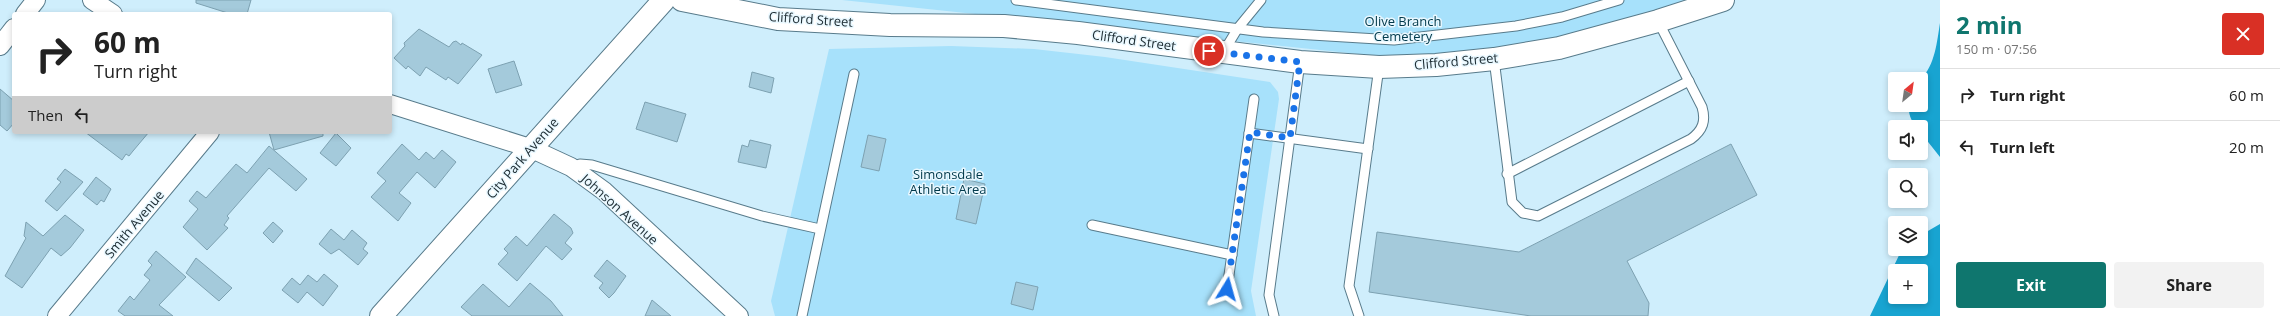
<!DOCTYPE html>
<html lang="en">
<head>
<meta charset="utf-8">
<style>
  :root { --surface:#fff; --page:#f2f2f2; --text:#222; --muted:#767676; --line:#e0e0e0; --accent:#0f766e }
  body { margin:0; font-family:"Open Sans",sans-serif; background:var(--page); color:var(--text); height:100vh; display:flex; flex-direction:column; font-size:15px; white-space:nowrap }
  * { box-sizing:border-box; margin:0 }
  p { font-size:13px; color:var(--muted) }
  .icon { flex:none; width:22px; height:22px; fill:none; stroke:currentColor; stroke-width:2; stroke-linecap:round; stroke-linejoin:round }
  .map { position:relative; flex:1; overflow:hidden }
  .drawer { display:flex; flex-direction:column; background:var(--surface); width:340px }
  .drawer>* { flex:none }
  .hud { position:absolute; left:12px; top:12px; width:380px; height:122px; border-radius:4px; box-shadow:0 2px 6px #0003; background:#fff; color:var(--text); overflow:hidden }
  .needle { width:26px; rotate:29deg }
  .buttons { position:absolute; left:1888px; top:72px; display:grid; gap:8px }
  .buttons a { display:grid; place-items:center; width:40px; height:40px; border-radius:4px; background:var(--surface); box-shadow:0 2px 6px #0003; font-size:20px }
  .pin { position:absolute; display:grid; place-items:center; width:34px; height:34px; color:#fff; margin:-17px; border:2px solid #fff; border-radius:50%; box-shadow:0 1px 4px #0007 }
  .me { position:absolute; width:44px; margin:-22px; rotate:8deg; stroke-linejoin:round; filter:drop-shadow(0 0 3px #0008) }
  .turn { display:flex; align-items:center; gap:14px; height:84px; padding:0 16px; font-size:18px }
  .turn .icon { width:52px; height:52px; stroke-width:2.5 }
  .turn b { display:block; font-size:28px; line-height:34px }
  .then { display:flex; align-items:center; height:38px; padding:0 16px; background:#0003; gap:8px; font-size:15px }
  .round { display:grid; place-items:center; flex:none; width:42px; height:42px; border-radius:4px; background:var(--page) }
  .headline { display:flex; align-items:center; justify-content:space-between; height:68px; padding:0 16px }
  h1 { font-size:24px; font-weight:700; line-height:30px; color:var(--accent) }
  .button { display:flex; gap:8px; margin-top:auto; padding:8px 16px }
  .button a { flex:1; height:46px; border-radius:4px; background:var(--accent); color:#fff; font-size:16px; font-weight:700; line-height:46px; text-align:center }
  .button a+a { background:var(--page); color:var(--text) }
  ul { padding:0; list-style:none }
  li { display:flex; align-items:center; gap:12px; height:52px; padding:0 16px; border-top:1px solid var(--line) }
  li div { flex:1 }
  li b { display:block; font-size:15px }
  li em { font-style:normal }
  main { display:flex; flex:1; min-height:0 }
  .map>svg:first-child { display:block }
</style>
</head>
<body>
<main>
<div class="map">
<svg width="1940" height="316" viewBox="0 0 1940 316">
  <rect width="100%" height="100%" fill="#cfeefc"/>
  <g fill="#a7e1fb">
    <polygon points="842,0 1702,0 1550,42 1406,59"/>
    <polygon points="951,46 1034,49 1105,57 1270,82 1278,92 1279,99 1251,291 1256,316 775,316 771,301 829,49"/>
  </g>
  <g fill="#18a4d1" fill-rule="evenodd">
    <path d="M 1940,23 L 1940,157 L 1921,133 L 1921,127 L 1916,127 C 1911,120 1908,114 1909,105 L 1921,105 L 1921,79 C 1935,65 1937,42 1940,23 Z"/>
    <path d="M 1940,224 L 1940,316 L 1870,316 L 1902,249 L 1921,249 L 1921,235 ZM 1895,271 L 1921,271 L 1921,297 L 1895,297 Z"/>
  </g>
  <g fill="#a4cadb" stroke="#7da1b1">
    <polygon points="196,0 251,0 247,14 231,14 196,3"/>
    <polygon points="419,29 449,47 453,42 456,41 461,45 462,43 482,55 458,84 448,77 446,80 426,67 420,76 408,66 406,69 394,58 405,46 404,43"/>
    <polygon points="514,61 522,85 496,93 488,69"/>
    <polygon points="752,72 774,78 771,93 749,87"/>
    <polygon points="0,89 14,101 14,123 7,131 0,125"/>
    <polygon points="645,102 686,114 677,142 636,129"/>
    <polygon points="85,132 149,132 133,151 129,156 126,154 122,160"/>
    <polygon points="269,132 323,132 323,136 274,150"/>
    <polygon points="336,133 351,148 336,166 320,153"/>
    <polygon points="868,135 886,139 879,171 861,167"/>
    <polygon points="750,140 771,145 766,168 738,162 742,145 748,147"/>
    <polygon points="402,144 419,160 426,152 434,159 442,150 456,162 435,188 417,172 399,193 411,203 398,221 371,197 386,181 377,173"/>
    <polygon points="1731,144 1757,195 1627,261 1649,303 1648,316 1531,316 1369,292 1377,232 1519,252"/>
    <polygon points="269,146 307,179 296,191 269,168 227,216 229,218 224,225 228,228 207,250 183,227 198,209 189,201 197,191 206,198 236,164 247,173"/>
    <polygon points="65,169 83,182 57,211 45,201 61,182 57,179"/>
    <polygon points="96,177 111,189 104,202 101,200 97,205 83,194"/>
    <polygon points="964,179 985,184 976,224 956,219"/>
    <polygon points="554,214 571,228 573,233 565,243 572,249 562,260 546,246 517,281 498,264 508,253 504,249 516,236 527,246"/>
    <polygon points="65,215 84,230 70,248 61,256 51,248 22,288 5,276 26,238 24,236 26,222 43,236"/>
    <polygon points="273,222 283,231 273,243 263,233"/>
    <polygon points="331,229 344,240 352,230 367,243 363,249 368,253 358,265 339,249 331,254 319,244"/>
    <polygon points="156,251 186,277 159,305 173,316 125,316 118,311 130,296 134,300 150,280 144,275 152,265 148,261"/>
    <polygon points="196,258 232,288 219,301 186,273"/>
    <polygon points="607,260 626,276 614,293 609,298 599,288 603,283 594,276"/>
    <polygon points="324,274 338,286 323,306 307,292 298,303 282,290 292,278 300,285 308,275 317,282"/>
    <polygon points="1016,282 1038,287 1033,310 1011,304"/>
    <polygon points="530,283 551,301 563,316 472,316 461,307 483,284 509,307"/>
    <polygon points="652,300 671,316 645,316"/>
  </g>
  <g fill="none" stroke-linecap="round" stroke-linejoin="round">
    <defs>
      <g id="lane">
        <polyline points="1016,0 1263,32 1394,40 1516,26 1562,17 1619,0"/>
        <polyline points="1224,51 1238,28 1261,0"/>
        <path d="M 1494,59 L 1512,202 L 1523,213 L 1538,216 L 1691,139 C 1703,130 1706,121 1702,107 L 1658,21"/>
        <polyline points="1249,133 1368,149"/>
        <polyline points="571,167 580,164 592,165 762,216 820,229"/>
        <polyline points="1507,174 1689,81"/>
        <polyline points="1092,225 1232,255"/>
        <polyline points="1227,289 1254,99"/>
        <polyline points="802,316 854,74"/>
        <polyline points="1274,316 1269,295 1300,62"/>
        <polyline points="1359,316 1349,286 1379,67"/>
      </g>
      <g id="street">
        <polyline points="92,0 113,14"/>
        <polyline points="25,14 36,0"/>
        <polyline points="0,46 14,28"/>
        <polyline points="390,104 530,148 571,167 604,191 739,316"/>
        <polyline points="57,316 210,132"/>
      </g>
      <g id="secondary">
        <polyline points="682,0 778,19 890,25 1004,26 1078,33 1300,62 1379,67 1436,65 1494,59 1559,48 1658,21 1723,0"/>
        <polyline points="381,316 664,0"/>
      </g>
    </defs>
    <use href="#lane" stroke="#587b8b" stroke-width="11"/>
    <use href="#street" stroke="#587b8b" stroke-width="20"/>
    <use href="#secondary" stroke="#587b8b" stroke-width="24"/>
    <use href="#lane" stroke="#fff" stroke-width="9"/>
    <use href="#street" stroke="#fff" stroke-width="18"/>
    <use href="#secondary" stroke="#fff" stroke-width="22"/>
  </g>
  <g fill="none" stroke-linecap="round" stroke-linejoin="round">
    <polyline stroke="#1a73e8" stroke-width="7" stroke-dasharray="0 12.6" points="1209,51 1300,62 1290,138 1250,132 1227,289"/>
  </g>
  <g text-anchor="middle" stroke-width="3" stroke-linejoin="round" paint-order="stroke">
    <g font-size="13" fill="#202f36" stroke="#e9f8ff">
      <text transform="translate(811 19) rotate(4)" y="5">Clifford Street</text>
      <text transform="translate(1134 40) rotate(8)" y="5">Clifford Street</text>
      <text transform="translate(1456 61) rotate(-5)" y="5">Clifford Street</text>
      <text transform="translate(522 158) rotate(-49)" y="5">City Park Avenue</text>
      <text transform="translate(620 209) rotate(42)" y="5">Johnson Avenue</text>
      <text transform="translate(134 224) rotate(-50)" y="5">Smith Avenue</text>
    </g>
    <g font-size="13" fill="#00394b" stroke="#e9f8ff">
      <text x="1403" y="26">Olive Branch<tspan x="1403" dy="15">Cemetery</tspan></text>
      <text x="948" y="179">Simonsdale<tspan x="948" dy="15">Athletic Area</tspan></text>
    </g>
  </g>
</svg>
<div class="buttons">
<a><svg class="needle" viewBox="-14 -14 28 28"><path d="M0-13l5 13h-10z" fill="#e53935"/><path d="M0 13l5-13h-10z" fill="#767676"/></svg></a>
<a><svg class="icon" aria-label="sound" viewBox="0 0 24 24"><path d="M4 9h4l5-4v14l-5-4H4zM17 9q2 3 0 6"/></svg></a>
<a><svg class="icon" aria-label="search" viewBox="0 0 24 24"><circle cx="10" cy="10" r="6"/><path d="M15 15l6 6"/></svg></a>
<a><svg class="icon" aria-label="layers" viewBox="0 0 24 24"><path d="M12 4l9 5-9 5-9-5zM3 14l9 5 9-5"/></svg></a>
<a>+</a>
</div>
<div class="pin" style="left:1209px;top:51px;background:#d93025"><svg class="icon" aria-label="arrive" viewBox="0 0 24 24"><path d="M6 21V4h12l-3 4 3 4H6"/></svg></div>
<svg class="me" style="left:1227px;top:289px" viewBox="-20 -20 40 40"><path d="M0-17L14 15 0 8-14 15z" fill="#1a73e8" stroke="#fff" stroke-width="4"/></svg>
<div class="hud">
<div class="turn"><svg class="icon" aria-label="right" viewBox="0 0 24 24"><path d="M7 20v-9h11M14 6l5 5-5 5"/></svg><div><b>60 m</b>Turn right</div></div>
<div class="then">Then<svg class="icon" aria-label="left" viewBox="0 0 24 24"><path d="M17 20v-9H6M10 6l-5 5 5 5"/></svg></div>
</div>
</div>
<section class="drawer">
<div class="headline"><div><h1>2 min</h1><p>150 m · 07:56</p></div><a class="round" style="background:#d93025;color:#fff"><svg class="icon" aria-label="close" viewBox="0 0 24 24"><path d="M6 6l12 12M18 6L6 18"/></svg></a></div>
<ul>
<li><svg class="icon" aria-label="right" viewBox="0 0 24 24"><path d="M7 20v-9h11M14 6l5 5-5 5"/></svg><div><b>Turn right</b></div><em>60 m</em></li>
<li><svg class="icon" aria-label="left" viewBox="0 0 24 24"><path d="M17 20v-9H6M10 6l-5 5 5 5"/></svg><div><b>Turn left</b></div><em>20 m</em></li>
</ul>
<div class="button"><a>Exit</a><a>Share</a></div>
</section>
</main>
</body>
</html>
